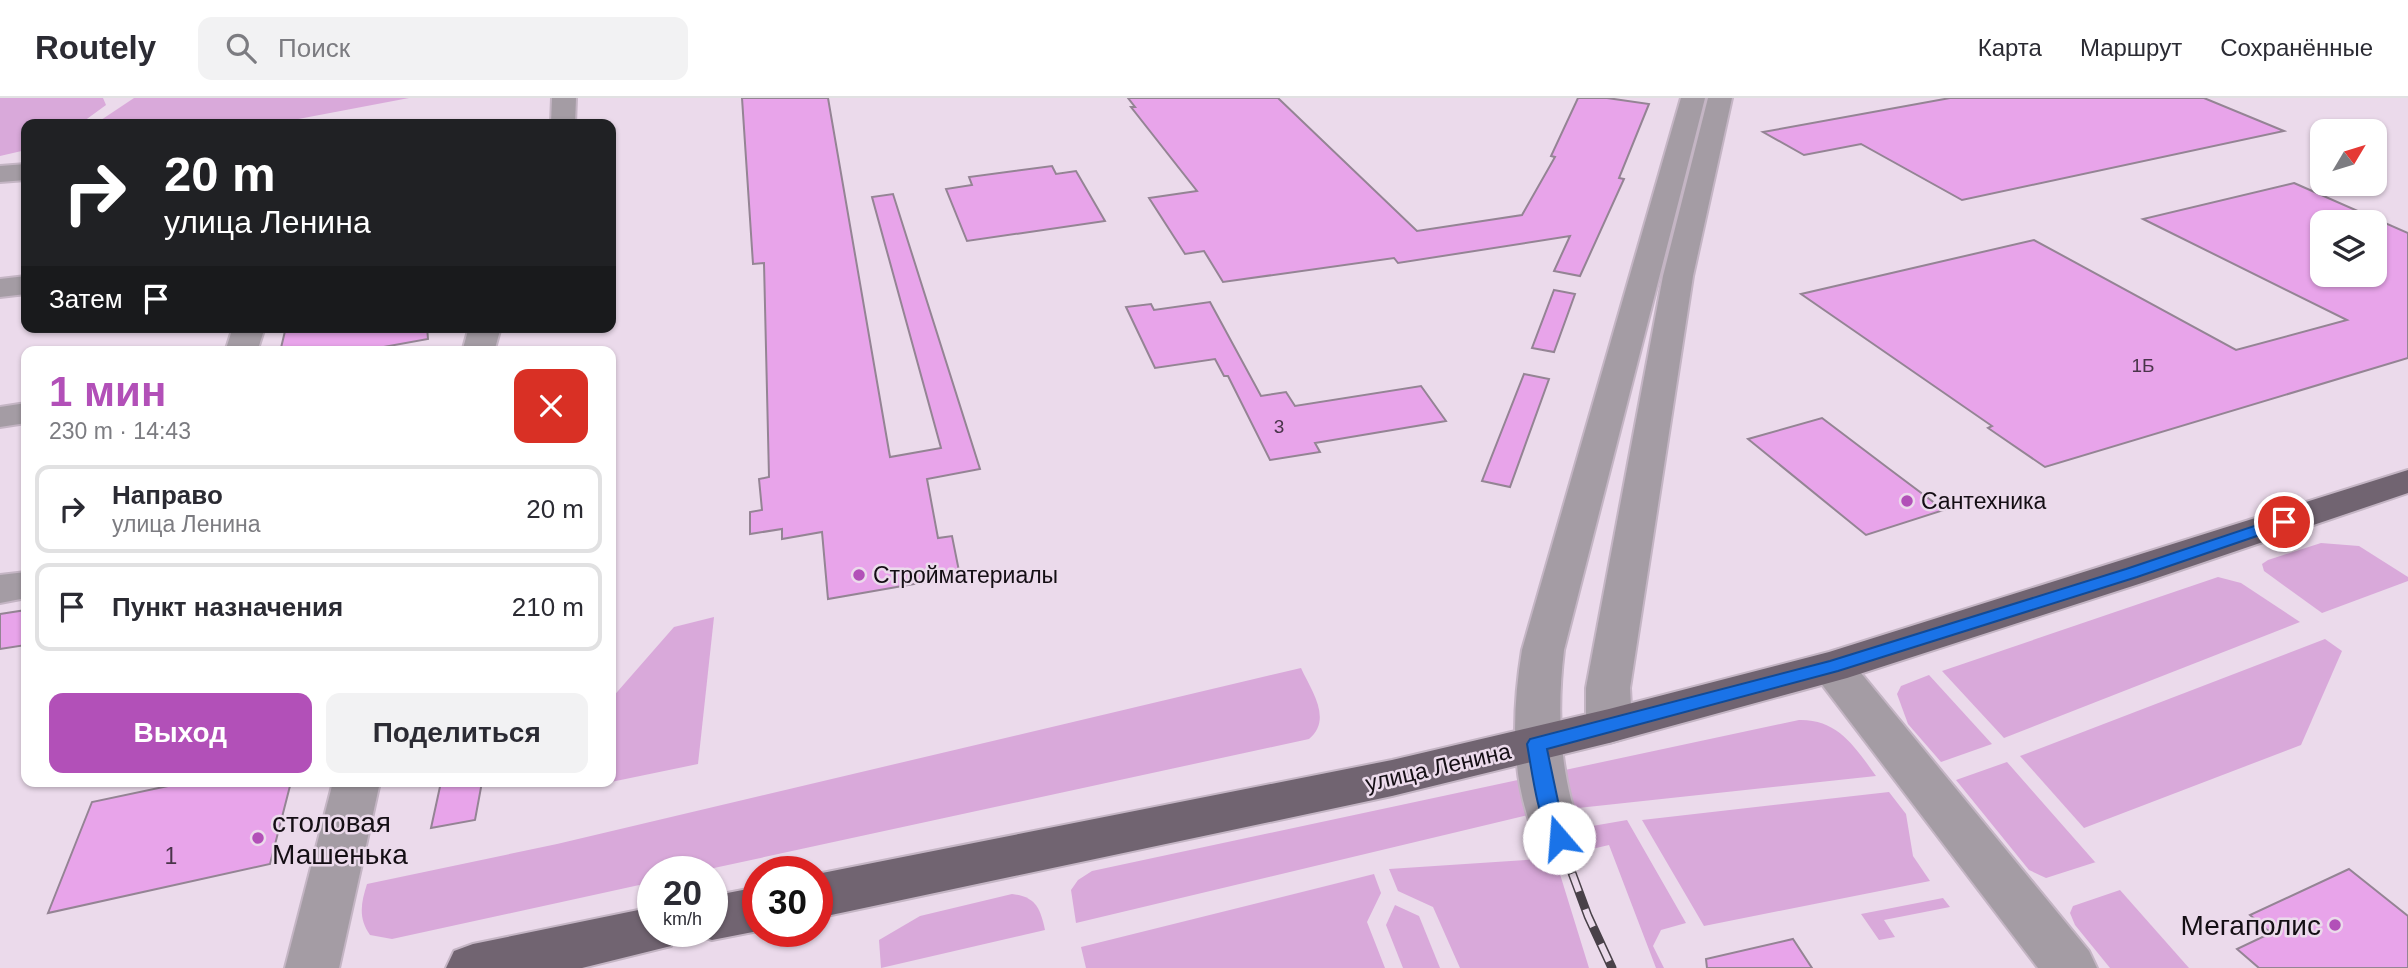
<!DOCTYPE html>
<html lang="ru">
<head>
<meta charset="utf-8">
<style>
  :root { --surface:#fff; --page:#f2f2f3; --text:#2b2b33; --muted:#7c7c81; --line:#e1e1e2; --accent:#b250b8 }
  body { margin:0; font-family:Helvetica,sans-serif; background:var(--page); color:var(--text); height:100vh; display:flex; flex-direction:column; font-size:26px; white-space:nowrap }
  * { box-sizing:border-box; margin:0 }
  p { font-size:23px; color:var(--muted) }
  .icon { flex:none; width:38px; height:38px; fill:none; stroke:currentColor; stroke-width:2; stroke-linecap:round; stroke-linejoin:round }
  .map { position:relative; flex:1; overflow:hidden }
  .details { position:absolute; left:21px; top:248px; width:595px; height:441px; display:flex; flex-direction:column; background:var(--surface); border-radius:14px; box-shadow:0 2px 5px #0004 }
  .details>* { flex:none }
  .banner { position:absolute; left:21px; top:21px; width:595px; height:214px; border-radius:14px; box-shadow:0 2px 5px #0004; background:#202124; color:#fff; overflow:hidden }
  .needle { width:46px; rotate:52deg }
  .controls { position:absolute; left:2310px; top:21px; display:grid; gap:14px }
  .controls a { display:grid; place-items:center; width:77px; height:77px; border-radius:14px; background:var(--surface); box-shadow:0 2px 5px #0004; font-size:35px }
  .speed { position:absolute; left:637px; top:758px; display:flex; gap:14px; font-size:35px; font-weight:700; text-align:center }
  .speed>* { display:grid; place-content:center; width:91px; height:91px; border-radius:50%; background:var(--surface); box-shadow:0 2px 5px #0004; line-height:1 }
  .speed small { font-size:18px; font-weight:400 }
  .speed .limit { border:10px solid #d22; background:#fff; color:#111 }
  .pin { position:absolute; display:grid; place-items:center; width:60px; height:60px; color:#fff; margin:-30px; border:4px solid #fff; border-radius:50%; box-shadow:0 2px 7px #0007 }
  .me { position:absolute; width:77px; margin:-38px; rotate:342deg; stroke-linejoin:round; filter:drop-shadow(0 0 5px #0008) }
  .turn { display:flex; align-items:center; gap:24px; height:147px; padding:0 28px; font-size:32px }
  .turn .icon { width:91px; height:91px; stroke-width:2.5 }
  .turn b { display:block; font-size:49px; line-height:60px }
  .then { display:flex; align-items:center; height:66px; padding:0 28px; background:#0003; gap:14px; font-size:26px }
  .round { display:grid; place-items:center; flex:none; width:74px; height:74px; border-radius:14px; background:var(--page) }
  .summary { display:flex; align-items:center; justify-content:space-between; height:119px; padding:0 28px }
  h1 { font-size:42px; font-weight:700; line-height:52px; color:var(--accent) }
  .button { display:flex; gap:14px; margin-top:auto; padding:14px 28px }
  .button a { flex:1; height:80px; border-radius:14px; background:var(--accent); color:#fff; font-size:28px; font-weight:700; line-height:80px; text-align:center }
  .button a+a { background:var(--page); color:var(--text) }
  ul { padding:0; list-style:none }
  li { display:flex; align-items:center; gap:21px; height:88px; margin:0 14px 10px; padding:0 14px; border:4px solid var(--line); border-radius:14px }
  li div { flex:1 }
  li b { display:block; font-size:26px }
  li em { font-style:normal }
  header { display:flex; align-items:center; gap:42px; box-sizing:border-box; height:98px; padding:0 35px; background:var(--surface); border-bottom:2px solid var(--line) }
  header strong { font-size:33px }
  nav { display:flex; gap:38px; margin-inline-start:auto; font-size:24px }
  .search { width:490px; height:63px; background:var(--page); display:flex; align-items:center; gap:18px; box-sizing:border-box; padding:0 24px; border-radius:14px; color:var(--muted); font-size:26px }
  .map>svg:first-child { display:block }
</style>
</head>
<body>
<header>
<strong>Routely</strong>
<div class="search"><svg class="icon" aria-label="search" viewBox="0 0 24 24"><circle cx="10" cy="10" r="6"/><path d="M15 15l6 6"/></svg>Поиск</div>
<nav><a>Карта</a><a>Маршрут</a><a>Сохранённые</a></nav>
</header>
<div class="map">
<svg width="2408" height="870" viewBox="0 0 2408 870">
  <rect width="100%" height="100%" fill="#ebdaeb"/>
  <g fill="#d9a9da">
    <polygon points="0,0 103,0 106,7 80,26 26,26 26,52 0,58"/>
    <polygon points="134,0 409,0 272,26 95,26"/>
    <polygon points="2321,445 2359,448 2408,479 2408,483 2322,515 2264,473 2262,466 2268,462"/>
    <polygon points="2218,479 2241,485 2300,524 2004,640 1942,573"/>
    <polygon points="714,519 698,666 611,684 611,601 674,529"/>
    <polygon points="2325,541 2342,553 2301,647 2084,730 2020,658"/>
    <path d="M 1301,570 C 1311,592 1333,621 1309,641 L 700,773 L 653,774 L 653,784 L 392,841 L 370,837 C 358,820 361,805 367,786 L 557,746 Z"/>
    <polygon points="1929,577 1992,646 1941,664 1908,626 1897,596 1901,588"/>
    <path d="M 1799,622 C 1838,621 1855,649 1876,678 L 1541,714 L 1076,825 L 1071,792 L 1078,782 L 1092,773 Z"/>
    <polygon points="2007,664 2095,764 2096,764 2046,780 2029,772 1956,682"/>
    <polygon points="1889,694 1906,716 1913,758 1930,783 1704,828 1642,722"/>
    <polygon points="1627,722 1686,825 1661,832 1653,848 1664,870 1656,870 1609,747 1579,754 1575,731"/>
    <polygon points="1555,760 1589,870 1460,870 1433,809 1398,793 1389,771"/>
    <polygon points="1374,776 1381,795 1367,824 1385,870 1086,870 1081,849"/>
    <polygon points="2120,792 2189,870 2110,870 2075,827 2070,815 2073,808"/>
    <path d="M 1012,796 C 1036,799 1040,810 1045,832 L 881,870 L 879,842 L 920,818 Z"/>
    <polygon points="1943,800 1950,809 1884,822 1895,839 1879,842 1861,816"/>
    <polygon points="1395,807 1419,818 1440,870 1403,870 1386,827"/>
  </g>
  <g fill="#e8a4ea" stroke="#948494" stroke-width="2" fill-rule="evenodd">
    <polygon points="742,0 828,0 890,359 941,350 872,99 893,96 980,371 927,381 938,440 952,438 960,478 828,501 822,434 782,441 782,431 750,436 750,414 762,412 759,381 769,379 764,165 753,166"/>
    <polygon points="1128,0 1278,0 1417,133 1522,117 1555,59 1551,58 1578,0 1607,0 1649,6 1619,80 1624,81 1580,178 1554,173 1570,138 1398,165 1394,160 1223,184 1204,153 1185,156 1149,100 1197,93 1131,9 1135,9"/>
    <polygon points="1950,0 2204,0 2284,33 1962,102 1861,46 1804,57 1763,34"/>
    <polygon points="1052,68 1056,76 1076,73 1105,123 967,143 946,91 972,87 969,79"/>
    <path d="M 2294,85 L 2408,135 L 2408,260 L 2045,369 L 1988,330 L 1992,328 L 1801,196 L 2034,142 L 2236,252 L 2347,222 L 2143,121 ZM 2322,124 L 2375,124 L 2375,177 L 2322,177 Z"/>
    <polygon points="1554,192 1575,196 1554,254 1532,250"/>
    <polygon points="1210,204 1261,298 1286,294 1295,308 1421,288 1446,323 1315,345 1320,354 1270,362 1228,278 1224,278 1215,261 1155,270 1126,209 1151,206 1154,212"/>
    <polygon points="286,229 427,229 428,241 356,254 280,254"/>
    <polygon points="1524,276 1549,281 1510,389 1482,383"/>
    <polygon points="1822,320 1888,370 1944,412 1866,437 1748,341"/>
    <polygon points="26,512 26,547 0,551 0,516"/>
    <polygon points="187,684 291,684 270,766 48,815 92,704"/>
    <polygon points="441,684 482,684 475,722 431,730"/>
    <polygon points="2349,771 2408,818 2408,870 2259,870 2237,851 2271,835 2250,817"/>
    <polygon points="1793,841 1812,870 1707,870 1706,861"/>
  </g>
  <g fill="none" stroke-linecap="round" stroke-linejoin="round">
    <defs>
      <g id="minor">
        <polygon points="552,0 576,0 575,26 551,26"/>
        <path d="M 1681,0 L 1705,0 L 1564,552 C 1556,618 1560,678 1583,740 L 1576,754 L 1559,760 L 1542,754 C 1510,691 1511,620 1522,552 Z"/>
        <polygon points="1708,0 1732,0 1693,178 1630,590 1632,628 1625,640 1609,645 1593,640 1586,628 1586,590 1663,178"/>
        <polygon points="26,66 26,82 0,84 0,68"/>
        <polygon points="26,178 26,196 0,199 0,181"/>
        <polygon points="233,229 265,229 257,254 225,254"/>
        <polygon points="469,229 501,229 494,254 462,254"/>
        <polygon points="26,305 26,325 0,329 0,309"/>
        <polygon points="26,474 26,500 0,505 0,477"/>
        <polygon points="1832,554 1847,558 2089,853 2097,870 2038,870 1817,580 1810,569 1817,558"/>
        <polygon points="333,684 380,684 339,870 285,870"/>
      </g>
      <g id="major">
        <polygon points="2408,372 2408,395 2145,484 1847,580 1609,645 1392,698 817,820 817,776 1392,662 1609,611 1829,554"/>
        <polygon points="758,789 758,833 712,842 694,836 692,833 712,833 712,798"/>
        <polygon points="653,809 653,833 679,833 671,848 582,870 446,870 454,853 473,846"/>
      </g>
    </defs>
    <use href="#minor" stroke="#c4b5c4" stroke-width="4"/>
    <use href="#major" stroke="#c4b5c4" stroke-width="4"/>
    <use href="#minor" fill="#a49ca4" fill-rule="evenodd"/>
    <use href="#major" fill="#716471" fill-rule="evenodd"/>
    <defs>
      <polyline id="rail" points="1559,740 1588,818 1612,870"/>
    </defs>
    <use href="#rail" stroke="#494149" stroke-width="9"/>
    <use href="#rail" stroke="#ebdaeb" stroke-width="6" stroke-dasharray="19" stroke-linecap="butt"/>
  </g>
  <path fill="#1a73e8" stroke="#114b97" stroke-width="2" d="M 2284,418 L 2292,424 L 2289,427 L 2137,479 L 1838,573 L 1547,651 L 1562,722 L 1569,740 L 1566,746 L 1559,748 L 1552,746 C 1537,715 1533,680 1527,646 L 1530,641 L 1830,563 L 2126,471 Z"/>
  <g fill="#b250b8" stroke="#ebdaeb" stroke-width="2.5">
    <circle cx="1907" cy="403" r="7"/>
    <circle cx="859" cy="477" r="7"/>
    <circle cx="258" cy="740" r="7"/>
    <circle cx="2335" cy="827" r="7"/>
  </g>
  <g text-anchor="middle" stroke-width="5" stroke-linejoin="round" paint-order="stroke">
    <g font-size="19" fill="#49344a">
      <text x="2143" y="274">1Б</text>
      <text x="1279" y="335">3</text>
    </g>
    <g font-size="23" fill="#140e14" stroke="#ebdaeb" text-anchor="start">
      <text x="1921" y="411">Сантехника</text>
      <text x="873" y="485">Стройматериалы</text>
    </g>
    <g font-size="23" fill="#140e14" stroke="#ebdaeb">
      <text transform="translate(1438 669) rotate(-13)" y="8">улица Ленина</text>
    </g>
    <g font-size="23" fill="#49344a">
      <text x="171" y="766">1</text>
    </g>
    <g font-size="28" fill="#140e14" stroke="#ebdaeb" text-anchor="start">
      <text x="272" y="734">cтоловая<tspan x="272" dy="32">Машенька</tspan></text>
      <text x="2321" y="837" text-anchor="end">Мегаполис</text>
    </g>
  </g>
</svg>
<div class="controls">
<a><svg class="needle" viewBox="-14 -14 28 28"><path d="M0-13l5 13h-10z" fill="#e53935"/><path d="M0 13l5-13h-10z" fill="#7c7c81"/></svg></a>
<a><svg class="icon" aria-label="layers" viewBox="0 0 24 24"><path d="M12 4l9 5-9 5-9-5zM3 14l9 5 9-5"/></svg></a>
</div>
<div class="speed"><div>20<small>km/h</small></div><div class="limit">30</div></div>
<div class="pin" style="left:2284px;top:424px;background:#d93025"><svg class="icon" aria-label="arrive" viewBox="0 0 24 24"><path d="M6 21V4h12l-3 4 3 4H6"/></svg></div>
<svg class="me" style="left:1559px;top:740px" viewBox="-20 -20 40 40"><circle r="19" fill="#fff"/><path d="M0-13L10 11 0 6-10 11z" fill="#1a73e8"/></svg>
<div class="banner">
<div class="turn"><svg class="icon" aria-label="right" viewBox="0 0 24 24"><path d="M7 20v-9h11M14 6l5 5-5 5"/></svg><div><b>20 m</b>улица Ленина</div></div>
<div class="then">Затем<svg class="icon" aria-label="arrive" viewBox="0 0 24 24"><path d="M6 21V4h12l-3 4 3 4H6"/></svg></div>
</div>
<section class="details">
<div class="summary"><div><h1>1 мин</h1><p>230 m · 14:43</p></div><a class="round" style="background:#d93025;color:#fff"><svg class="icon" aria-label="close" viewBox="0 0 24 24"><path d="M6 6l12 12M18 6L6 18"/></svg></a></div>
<ul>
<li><svg class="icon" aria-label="right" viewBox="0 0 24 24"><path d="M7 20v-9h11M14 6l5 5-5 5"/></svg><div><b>Направо</b><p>улица Ленина</p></div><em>20 m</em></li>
<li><svg class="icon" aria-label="arrive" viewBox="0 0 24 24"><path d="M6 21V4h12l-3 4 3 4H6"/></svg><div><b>Пункт назначения</b></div><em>210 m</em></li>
</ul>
<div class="button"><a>Выход</a><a>Поделиться</a></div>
</section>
</div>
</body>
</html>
